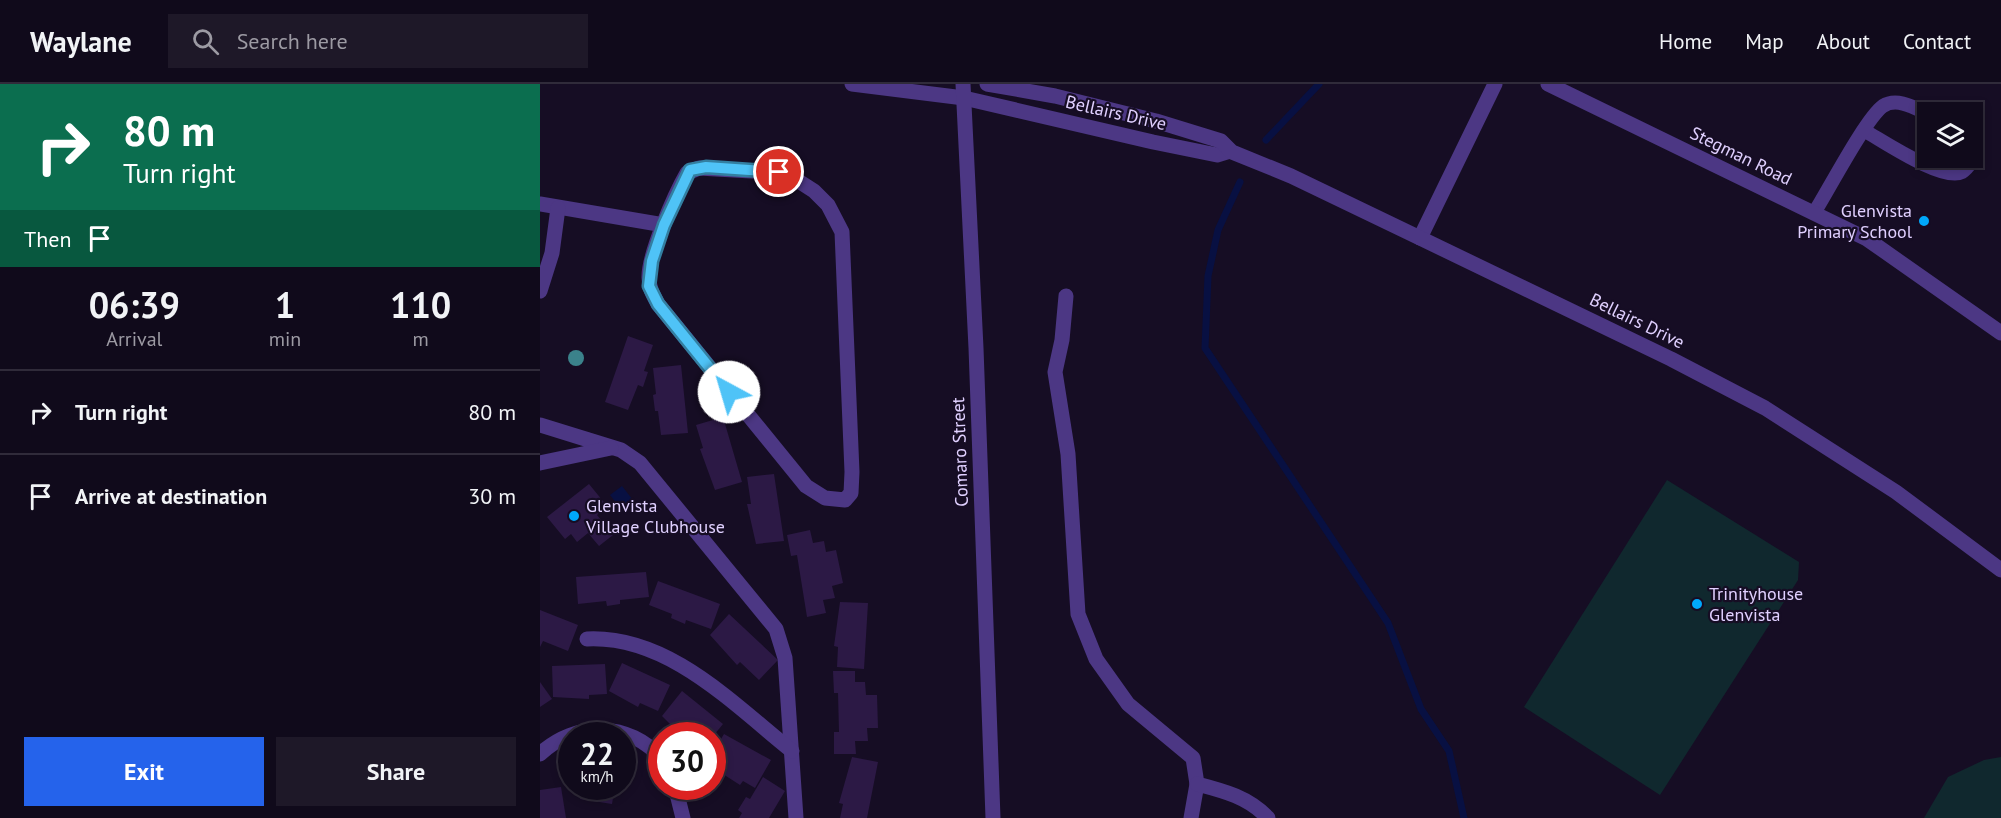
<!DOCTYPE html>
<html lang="en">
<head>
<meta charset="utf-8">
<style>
  :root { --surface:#100a1b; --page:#1e1828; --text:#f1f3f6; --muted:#9c9aa3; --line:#302b3a; --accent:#2563eb }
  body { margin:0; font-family:"PT Sans",sans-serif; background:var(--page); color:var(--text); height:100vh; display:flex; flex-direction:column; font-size:22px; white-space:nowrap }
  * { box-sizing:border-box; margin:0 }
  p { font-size:20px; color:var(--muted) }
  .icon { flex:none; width:33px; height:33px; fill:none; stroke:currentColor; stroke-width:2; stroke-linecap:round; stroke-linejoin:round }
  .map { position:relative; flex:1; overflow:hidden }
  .drawer { display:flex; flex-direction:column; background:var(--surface); width:540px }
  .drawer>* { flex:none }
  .guide { background:#0b6e4f; color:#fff; overflow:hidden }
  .buttons { position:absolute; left:1377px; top:18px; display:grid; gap:12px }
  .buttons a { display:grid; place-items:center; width:66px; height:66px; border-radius:0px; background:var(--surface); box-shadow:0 3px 9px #0003,0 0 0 2px var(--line); font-size:30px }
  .speed { position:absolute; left:18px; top:638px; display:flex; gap:12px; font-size:30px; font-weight:700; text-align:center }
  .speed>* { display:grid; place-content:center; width:78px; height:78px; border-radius:50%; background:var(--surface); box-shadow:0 3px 9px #0003,0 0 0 2px var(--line); line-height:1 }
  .speed small { font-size:15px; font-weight:400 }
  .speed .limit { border:9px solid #d22; background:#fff; color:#111 }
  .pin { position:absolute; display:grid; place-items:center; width:51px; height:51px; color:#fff; margin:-26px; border:3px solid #fff; border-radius:50%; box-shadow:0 2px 6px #0007 }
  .me { position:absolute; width:66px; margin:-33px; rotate:321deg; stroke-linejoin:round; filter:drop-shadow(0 0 4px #0008) }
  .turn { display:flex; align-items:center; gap:21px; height:126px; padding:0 24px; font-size:27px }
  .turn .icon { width:78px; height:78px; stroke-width:2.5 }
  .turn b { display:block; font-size:42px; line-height:51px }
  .then { display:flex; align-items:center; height:57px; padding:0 24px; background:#0003; gap:12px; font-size:22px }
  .eta { display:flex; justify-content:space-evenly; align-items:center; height:102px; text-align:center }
  .eta b { font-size:36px; font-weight:700; line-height:42px }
  .action { display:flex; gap:12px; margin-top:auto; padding:12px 24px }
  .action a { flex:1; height:69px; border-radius:0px; background:var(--accent); color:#fff; font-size:24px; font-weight:700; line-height:69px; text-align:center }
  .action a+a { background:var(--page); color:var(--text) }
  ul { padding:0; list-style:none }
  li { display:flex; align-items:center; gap:18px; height:84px; padding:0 24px; border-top:2px solid var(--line) }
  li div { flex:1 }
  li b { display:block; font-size:22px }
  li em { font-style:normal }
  header { display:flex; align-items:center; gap:36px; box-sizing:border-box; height:84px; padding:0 30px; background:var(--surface); border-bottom:2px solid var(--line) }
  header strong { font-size:28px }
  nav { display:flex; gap:33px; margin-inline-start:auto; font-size:21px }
  .search { width:420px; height:54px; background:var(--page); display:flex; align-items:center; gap:15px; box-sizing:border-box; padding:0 21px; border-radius:0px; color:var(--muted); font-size:22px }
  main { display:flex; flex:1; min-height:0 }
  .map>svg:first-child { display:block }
</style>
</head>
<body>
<header>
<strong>Waylane</strong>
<div class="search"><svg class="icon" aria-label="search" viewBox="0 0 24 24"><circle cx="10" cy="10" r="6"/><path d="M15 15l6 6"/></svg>Search here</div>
<nav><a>Home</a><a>Map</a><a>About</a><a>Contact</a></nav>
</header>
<main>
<section class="drawer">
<div class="guide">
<div class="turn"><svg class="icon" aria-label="right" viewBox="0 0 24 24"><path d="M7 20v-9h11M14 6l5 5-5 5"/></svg><div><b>80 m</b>Turn right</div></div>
<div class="then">Then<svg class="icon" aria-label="arrive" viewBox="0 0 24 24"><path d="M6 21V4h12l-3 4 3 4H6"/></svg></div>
</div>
<div class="eta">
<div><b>06:39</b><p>Arrival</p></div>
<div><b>1</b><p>min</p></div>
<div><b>110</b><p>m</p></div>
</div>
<ul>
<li><svg class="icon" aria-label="right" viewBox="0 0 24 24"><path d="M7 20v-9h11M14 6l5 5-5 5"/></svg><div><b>Turn right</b></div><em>80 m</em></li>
<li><svg class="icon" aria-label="arrive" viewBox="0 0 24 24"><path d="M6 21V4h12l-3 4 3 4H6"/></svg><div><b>Arrive at destination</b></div><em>30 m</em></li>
</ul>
<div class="action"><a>Exit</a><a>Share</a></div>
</section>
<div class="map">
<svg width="1461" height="734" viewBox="0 0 1461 734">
  <rect width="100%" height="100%" fill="#160d24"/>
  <g fill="#10282e">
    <polygon points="1127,396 1259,478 1258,496 1120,711 984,623"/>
    <polygon points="1461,673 1461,734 1384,734 1408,693 1444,676"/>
  </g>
  <polygon fill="#081042" points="82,402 96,420 84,429 70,411"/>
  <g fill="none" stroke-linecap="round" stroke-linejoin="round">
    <g stroke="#081042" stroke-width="7">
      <polyline points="726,56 779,0"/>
      <polyline points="700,98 678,146 668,192 665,264 848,539 881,625 909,667 924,734"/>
    </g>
  </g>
  <g fill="#2c1945">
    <polygon points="88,252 113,261 104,287 108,288 103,303 98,301 88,326 65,318"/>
    <polygon points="141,281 148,349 121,351 118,327 115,327 113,311 116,310 113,284"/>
    <polygon points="183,333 202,398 175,406 160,365 163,364 156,341"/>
    <polygon points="234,390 244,457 216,460 207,420 211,420 207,393"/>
    <polygon points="49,400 67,422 57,431 73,451 59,462 48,449 37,458 31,450 25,455 7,433"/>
    <polygon points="270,446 273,459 284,457 286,468 296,466 303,499 292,502 295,514 283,516 286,529 267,533 257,471 251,472 247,451"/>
    <polygon points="106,488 109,513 80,516 80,520 67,522 66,517 38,520 36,493"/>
    <polygon points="118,497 180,520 171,545 146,536 145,540 131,534 132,530 109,521"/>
    <polygon points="300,518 328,519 324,585 297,583 298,563 294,562"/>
    <polygon points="0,526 38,541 28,567 3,557 0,563"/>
    <polygon points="189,530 238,576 219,596 200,578 197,581 170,551"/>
    <polygon points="82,579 130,601 118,627 100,619 98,623 69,607"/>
    <polygon points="65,580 67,610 49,611 49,615 13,613 12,582"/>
    <polygon points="293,587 315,587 315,598 325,598 326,611 337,611 338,644 327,644 328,657 315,657 316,670 294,670 294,648 299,648 298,609 294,609"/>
    <polygon points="0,598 12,615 0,623"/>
    <polygon points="142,607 183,640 174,651 141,651 122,632"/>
    <polygon points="184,650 231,676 215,704 203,697 200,701 172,683 172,670"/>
    <polygon points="312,673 338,678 327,734 300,734 303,720 299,719"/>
    <polygon points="223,693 245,707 229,734 199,734 202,729 198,726 206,713 210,715"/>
    <polygon points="43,702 75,702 72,720 40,715"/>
    <polygon points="21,703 26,734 0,734 0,706"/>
  </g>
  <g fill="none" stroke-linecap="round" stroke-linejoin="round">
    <g stroke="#4c3784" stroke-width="14">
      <path d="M 1325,47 C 1343,57 1403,98 1422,88 C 1430,83 1434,73 1438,65 L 1432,52"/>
      <path d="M 1274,129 C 1288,107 1326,34 1343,22 C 1357,13 1375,24 1388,30"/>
    </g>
    <g stroke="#4c3784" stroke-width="15">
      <polyline points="1008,0 1327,155 1461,249"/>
      <path d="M 159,84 L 246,89 L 274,107 L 288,121 L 302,148 L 312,388 L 311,409 L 305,416 L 285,414 L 266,402 L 118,220 C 113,211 109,204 109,194 C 108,171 135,110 147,89 Z"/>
      <polyline points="0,120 124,141"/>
      <polyline points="880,154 955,0"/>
      <polyline points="0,207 12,169 18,124"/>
      <polyline points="526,212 522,256 515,288 528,370 538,530 556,575 588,620 653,674 657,700 651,734"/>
      <polyline points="0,341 81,366 100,379 236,545 245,574 256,734"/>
      <polyline points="0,379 71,364"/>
      <path d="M 47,555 C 128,551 193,620 252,667"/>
      <path d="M 0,670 C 36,637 89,637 122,675"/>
      <path d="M 657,700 C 684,707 708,713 728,734"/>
      <polyline points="135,702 143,734"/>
    </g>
    <g stroke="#4c3784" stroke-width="15">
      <polyline points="312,0 424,14 613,58 677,71 690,67"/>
      <polyline points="423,0 436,264 453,734"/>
      <polyline points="447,0 515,12 616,37 681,57 692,68 751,92 880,154 1131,275 1225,324 1356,408 1461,486"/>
    </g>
  </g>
  <circle fill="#3b828b" cx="36" cy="274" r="8"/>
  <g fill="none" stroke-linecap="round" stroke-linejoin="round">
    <defs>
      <polyline id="route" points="189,308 118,220 109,202 112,177 124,141 150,86 166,83 239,88"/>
    </defs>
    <use href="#route" stroke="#337fa1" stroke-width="15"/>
    <use href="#route" stroke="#4fc3f7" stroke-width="10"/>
  </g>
  <g fill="#00a8fb" stroke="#160d24" stroke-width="2">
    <circle cx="1384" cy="137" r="6"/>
    <circle cx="34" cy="432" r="6"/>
    <circle cx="1157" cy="520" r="6"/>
  </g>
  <g text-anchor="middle" stroke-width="4.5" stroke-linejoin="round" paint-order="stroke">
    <g font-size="18" fill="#e0d0ff" stroke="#160d24">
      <text transform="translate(576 29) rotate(13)" y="6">Bellairs Drive</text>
      <text transform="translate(1201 72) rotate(26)" y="6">Stegman Road</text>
      <text transform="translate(1097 237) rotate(26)" y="6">Bellairs Drive</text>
      <text transform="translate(420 368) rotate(-92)" y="6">Comaro Street</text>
    </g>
    <g font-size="18" fill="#e0d0ff" stroke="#160d24" text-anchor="start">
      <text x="1372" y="133" text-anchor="end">Glenvista<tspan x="1372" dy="21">Primary School</tspan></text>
      <text x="46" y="428">Glenvista<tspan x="46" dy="21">Village Clubhouse</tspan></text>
      <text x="1169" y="516">Trinityhouse<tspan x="1169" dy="21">Glenvista</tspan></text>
    </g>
  </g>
</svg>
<div class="buttons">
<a><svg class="icon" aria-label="layers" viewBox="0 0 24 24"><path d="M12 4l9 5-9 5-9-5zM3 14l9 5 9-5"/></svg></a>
</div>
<div class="speed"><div>22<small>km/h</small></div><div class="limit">30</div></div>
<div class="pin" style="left:239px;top:88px;background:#d93025"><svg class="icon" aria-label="arrive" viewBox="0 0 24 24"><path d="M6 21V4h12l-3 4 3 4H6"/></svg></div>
<svg class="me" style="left:189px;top:308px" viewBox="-20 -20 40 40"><circle r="19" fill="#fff"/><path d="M0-13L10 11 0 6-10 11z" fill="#4fc3f7"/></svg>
</div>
</main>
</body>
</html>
